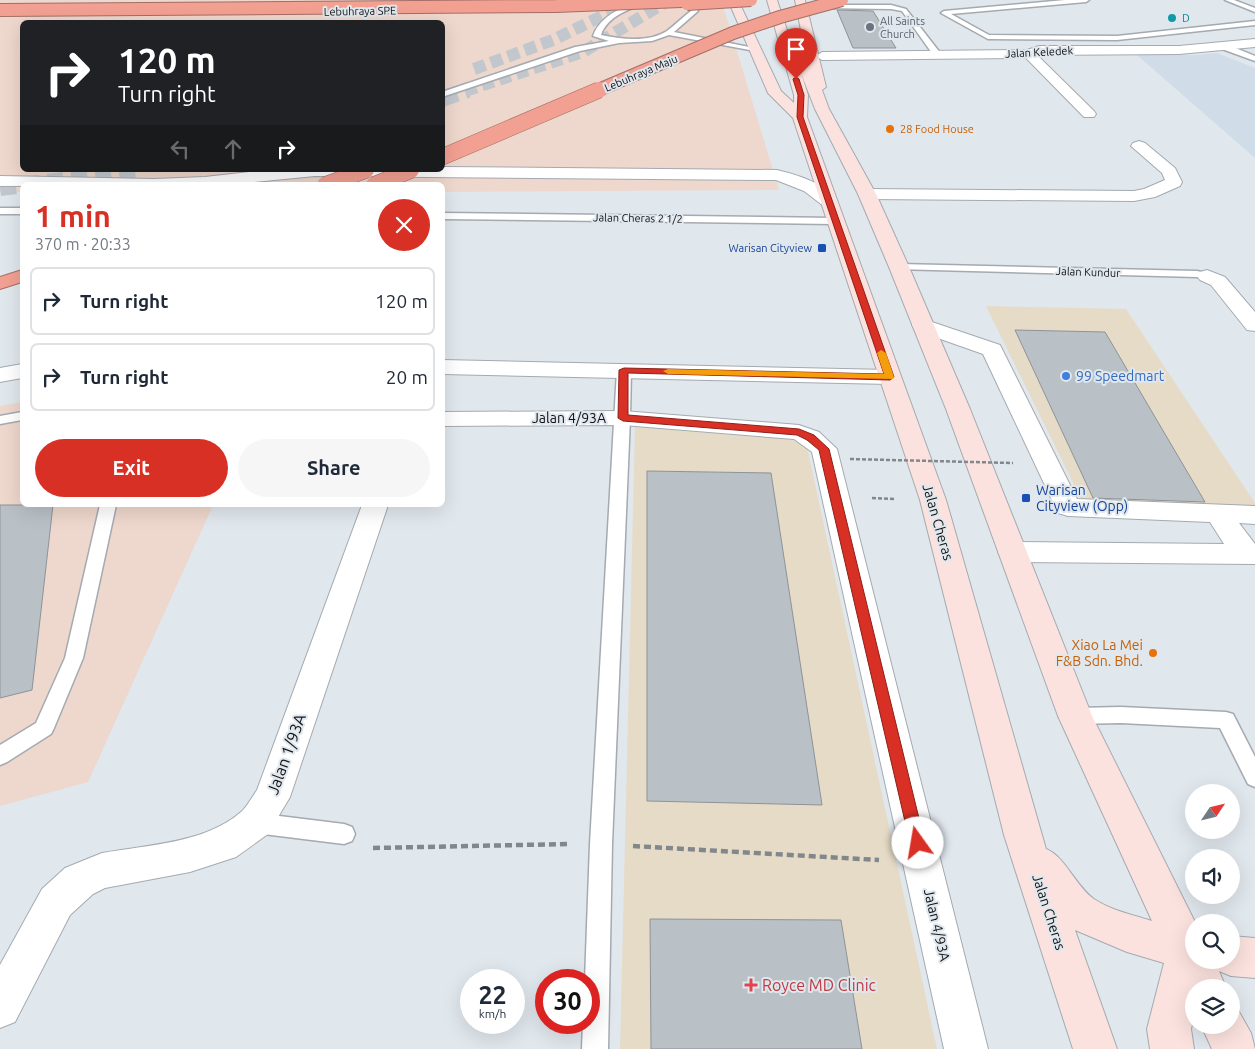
<!DOCTYPE html>
<html lang="en">
<head>
<meta charset="utf-8">
<style>
  :root { --surface:#fff; --page:#f6f6f7; --text:#1f2937; --muted:#747a83; --line:#e0e1e3; --accent:#d93025 }
  body { margin:0; font-family:Ubuntu,sans-serif; background:var(--page); color:var(--text); height:100vh; display:flex; flex-direction:column; font-size:19px; white-space:nowrap }
  * { box-sizing:border-box; margin:0 }
  p { font-size:16px; color:var(--muted) }
  .icon { flex:none; width:28px; height:28px; fill:none; stroke:currentColor; stroke-width:2; stroke-linecap:round; stroke-linejoin:round }
  .map { position:relative; flex:1; overflow:hidden }
  .panel { position:absolute; left:20px; top:182px; width:425px; height:325px; display:flex; flex-direction:column; background:var(--surface); border-radius:8px; box-shadow:0 5px 20px #0002 }
  .panel>* { flex:none }
  .hud { position:absolute; left:20px; top:20px; width:425px; height:152px; border-radius:8px; box-shadow:0 5px 20px #0002; background:#202124; color:#fff; overflow:hidden }
  .needle { width:32px; rotate:55deg }
  .tools { position:absolute; left:1185px; top:784px; display:grid; gap:10px }
  .tools a { display:grid; place-items:center; width:55px; height:55px; border-radius:50%; background:var(--surface); box-shadow:0 5px 20px #0002; font-size:25px }
  .speed { position:absolute; left:460px; top:969px; display:flex; gap:10px; font-size:25px; font-weight:700; text-align:center }
  .speed>* { display:grid; place-content:center; width:65px; height:65px; border-radius:50%; background:var(--surface); box-shadow:0 5px 20px #0002; line-height:1 }
  .speed small { font-size:12px; font-weight:400 }
  .speed .limit { border:8px solid #d22; background:#fff; color:#111 }
  .pin { position:absolute; display:grid; place-items:center; width:42px; height:42px; color:#fff; margin:-51px -21px; border-radius:50% 50% 50% 0; rotate:-45deg; box-shadow:0 0 5px #0007 }
  .pin .icon { rotate:45deg }
  .me { position:absolute; width:55px; margin:-28px; rotate:347deg; stroke-linejoin:round; filter:drop-shadow(0 0 4px #0008) }
  .turn { display:flex; align-items:center; gap:18px; height:105px; padding:0 15px; font-size:22px }
  .turn .icon { width:65px; height:65px; stroke-width:2.5 }
  .turn b { display:block; font-size:35px; line-height:42px }
  .lanes { display:flex; align-items:center; height:48px; padding:0 15px; background:#0003; justify-content:center; gap:25px; direction:ltr }
  .lanes .off { opacity:.35 }
  .round { display:grid; place-items:center; flex:none; width:52px; height:52px; border-radius:26px; background:var(--page) }
  .overview { display:flex; align-items:center; justify-content:space-between; height:85px; padding:0 15px }
  h1 { font-size:30px; font-weight:600; line-height:38px; color:var(--accent) }
  .button { display:flex; gap:10px; margin-top:auto; padding:10px 15px }
  .button a { flex:1; height:58px; border-radius:30px; background:var(--accent); color:#fff; font-size:20px; font-weight:600; line-height:58px; text-align:center }
  .button a+a { background:var(--page); color:var(--text) }
  ul { padding:0; list-style:none }
  li { display:flex; align-items:center; gap:15px; height:68px; margin:0 10px 8px; padding:0 5px; border:2px solid var(--line); border-radius:8px }
  li div { flex:1 }
  li b { display:block; font-size:19px }
  li em { font-style:normal }
  .map>svg:first-child { display:block }
</style>
</head>
<body>
<div class="map">
<svg width="1255" height="1049" viewBox="0 0 1255 1049">
  <rect width="100%" height="100%" fill="#e0e7ed"/>
  <g fill="#e6dbc6">
    <polygon points="986,306 1126,309 1255,503 1255,523 1090,517"/>
    <polygon points="635,427 793,440 807,447 937,1049 620,1049"/>
  </g>
  <g fill="#eed7cc" fill-rule="evenodd">
    <path d="M 0,0 L 719,0 L 725,12 L 779,190 L 443,192 L 442,185 L 22,185 L 22,192 L 0,192 ZM 22,22 L 442,22 L 442,170 L 22,170 Z"/>
    <polygon points="22,402 22,505 213,505 88,782 0,806 0,406"/>
  </g>
  <polygon fill="#d1dce9" points="1217,53 1255,68 1255,158 1137,55 1196,55"/>
  <g fill="#b9c0c6" stroke="#8d9399">
    <polygon points="837,10 873,11 896,48 853,48"/>
    <polygon points="1015,330 1105,332 1205,502 1093,498"/>
    <polygon points="647,471 771,473 822,805 647,801"/>
    <polygon points="0,505 53,505 32,690 0,698"/>
    <polygon points="650,919 841,920 862,1049 651,1049"/>
  </g>
  <g fill="none" stroke-linecap="round" stroke-linejoin="round">
    <g stroke="#c1c7cc" stroke-width="12" stroke-dasharray="12 6" stroke-linecap="butt">
      <polyline points="474,69 553,40 635,0"/>
      <polyline points="465,91 583,52 669,0"/>
    </g>
    <g stroke="#c1c7cc" stroke-width="16" stroke-dasharray="16 8" stroke-linecap="butt">
      <polyline points="442,99 468,90"/>
      <polyline points="0,188 140,170"/>
    </g>
    <defs>
      <g id="lane">
        <path d="M 646,0 L 648,1 L 648,3 C 631,8 607,16 601,35 C 621,39 648,43 667,31 C 675,25 683,17 691,11 L 686,4 L 675,2 L 674,0 L 688,0 L 698,11 L 674,32 L 759,49 L 755,51 L 669,35 L 652,41 L 619,43 L 580,51 L 442,97 L 442,92 L 575,47 L 609,41 L 593,36 C 601,14 626,5 646,0 Z"/>
        <polygon points="1065,0 1089,0 1086,2 951,14 989,35 1117,36 1255,21 1255,25 1117,40 988,39 941,13 944,11"/>
        <polygon points="1225,0 1234,0 1255,8 1255,12"/>
        <polygon points="820,5 891,5 906,9 941,54 934,56 902,11 891,9 818,8 817,7"/>
        <polygon points="1222,45 1228,45 1255,56 1255,61 1222,49"/>
        <rect x="0" y="208" width="22" height="6"/>
        <polygon points="442,213 834,218 839,221 834,224 442,219"/>
        <polygon points="899,264 1197,271 1211,274 1213,276 1207,279 1197,277 895,269 893,267 895,265"/>
        <polygon points="624,366 631,370 630,418 612,844 608,1049 582,1049 583,1022 589,1022 589,980 585,980 590,844 617,370"/>
        <polygon points="22,412 22,420 0,424 0,416"/>
        <polygon points="100,505 116,505 83,658 54,728 51,734 7,762 0,765 0,745 36,723 65,658"/>
        <polygon points="1121,707 1226,712 1233,714 1255,757 1255,787 1248,784 1220,728 1121,723 1075,724 1068,722 1065,716 1068,710 1075,708"/>
        <polygon points="255,813 344,824 352,827 355,834 352,841 344,844 255,833 247,830 244,823 247,816"/>
      </g>
      <g id="street">
        <polygon points="1255,39 1255,47 1179,54 1037,55 1094,111 1096,114 1094,117 1084,117 1026,58 822,60 816,56 822,52 1027,50 1039,46 1179,46"/>
        <polygon points="1139,141 1145,143 1175,168 1182,182 1180,186 1155,197 1134,201 867,199 861,198 858,194 861,190 867,189 1134,191 1144,189 1165,180 1162,173 1131,146 1133,143"/>
        <path d="M 442,167 L 777,170 C 797,175 823,182 836,200 L 833,204 L 827,205 L 821,204 L 804,191 L 776,180 L 315,176 L 225,185 L 0,186 L 0,176 L 154,179 L 205,177 L 267,170 L 442,170 Z"/>
        <polygon points="1207,270 1225,277 1255,312 1255,331 1247,330 1211,285 1200,280 1197,276 1200,272"/>
        <polygon points="923,319 1000,345 1077,499 1255,506 1255,524 1239,523 1255,544 1255,564 1012,562 1002,559 998,552 1002,545 1012,542 1224,544 1210,522 1068,516 1058,513 983,354 915,330 912,325 915,320"/>
        <polygon points="442,360 890,370 898,372 901,377 898,382 890,384 442,374"/>
        <polygon points="22,364 22,378 0,382 0,368"/>
        <polygon points="623,411 799,425 819,432 837,449 988,1049 944,1049 812,452 794,439 623,425 442,426 442,412"/>
        <path d="M 362,505 L 388,505 L 290,797 L 268,834 L 236,857 L 190,872 L 105,888 L 93,894 L 70,915 L 15,1022 L 0,1028 L 0,965 L 42,889 L 65,868 L 102,853 C 147,845 206,843 241,812 C 247,807 252,797 257,790 Z"/>
      </g>
      <g id="secondary">
        <path d="M 728,0 L 738,0 L 781,91 L 794,103 L 794,95 L 767,0 L 777,0 L 800,69 L 801,66 L 808,66 L 795,0 L 805,0 L 826,87 L 822,90 L 829,109 L 876,194 L 909,267 L 970,409 L 1092,716 L 1195,922 L 1194,960 L 1231,960 L 1231,936 L 1255,938 L 1255,978 L 1231,976 L 1219,971 L 1226,988 L 1194,988 L 1194,1015 L 1191,1029 L 1194,1049 L 1150,1049 L 1147,1029 L 1164,963 L 1127,952 L 1075,930 L 1117,1049 L 1073,1049 L 1004,835 L 920,500 L 793,118 L 768,93 ZM 801,73 L 815,109 L 858,194 L 889,267 L 946,409 L 1058,716 L 1152,921 C 1133,915 1110,910 1094,899 C 1076,887 1065,856 1046,849 L 946,500 L 807,117 L 808,95 Z"/>
        <polygon points="1231,1007 1238,1010 1251,1033 1255,1049 1212,1049 1201,1025 1231,1025"/>
      </g>
      <polygon id="highway" points="22,270 22,282 0,289 0,277"/>
    </defs>
    <use href="#lane" stroke="#a4aab0" stroke-width="3"/>
    <use href="#street" stroke="#a4aab0" stroke-width="2"/>
    <use href="#secondary" stroke="#a4aab0" stroke-width="2"/>
    <use href="#highway" stroke="#a36e66" stroke-width="2"/>
    <polyline stroke="#82878b" stroke-width="2.5" stroke-dasharray="4 2" stroke-linecap="butt" points="872,498 896,499"/>
    <g stroke="#82878b" stroke-width="4.5" stroke-dasharray="7 4" stroke-linecap="butt">
      <polyline points="633,846 879,860"/>
      <polyline points="373,848 569,844"/>
    </g>
    <use href="#lane" fill="#fff" fill-rule="evenodd"/>
    <use href="#street" fill="#fff" fill-rule="evenodd"/>
    <use href="#secondary" fill="#fbe2de" fill-rule="evenodd"/>
    <use href="#highway" fill="#f2a092" fill-rule="evenodd"/>
    <defs>
      <g id="highway-bridge-far1">
        <polyline points="687,4 751,0"/>
        <polyline points="0,10 556,6 706,0"/>
        <polyline points="596,91 733,33 780,17 842,0"/>
      </g>
      <g id="highway-bridge">
        <polyline points="442,157 599,90"/>
        <polyline points="325,185 366,170"/>
        <polyline points="374,185 411,170"/>
      </g>
    </defs>
    <use href="#highway-bridge-far1" stroke="#a36e66" stroke-width="14" stroke-linecap="butt"/>
    <use href="#highway-bridge" stroke="#a36e66" stroke-width="17" stroke-linecap="butt"/>
    <polyline stroke="#82878b" stroke-width="2.5" stroke-dasharray="4 2" stroke-linecap="butt" points="850,459 1013,463"/>
    <use href="#highway-bridge-far1" stroke="#f2a092" stroke-width="12"/>
    <use href="#highway-bridge" stroke="#f2a092" stroke-width="16"/>
  </g>
  <polygon fill="#d93025" stroke="#8d1f18" points="796,77 799,79 804,95 803,117 894,377 890,380 628,373 628,415 799,429 814,435 829,449 925,843 923,848 918,850 912,848 910,843 819,450 807,440 797,435 623,421 618,418 619,370 624,368 884,374 797,117 798,95 793,79"/>
  <polygon fill="#f59e0b" points="881,350 886,353 894,377 893,379 668,374 663,371 668,369 884,374 877,353"/>
  <circle fill="#0f9aa8" stroke="#e0e7ed" stroke-width="2" cx="1172" cy="18" r="5"/>
  <circle fill="#6b7280" stroke="#e0e7ed" stroke-width="2" cx="870" cy="27" r="5"/>
  <g fill="#e8710a" stroke="#e0e7ed" stroke-width="2">
    <circle cx="890" cy="129" r="5"/>
    <circle cx="1153" cy="653" r="5"/>
  </g>
  <g fill="#1a4fb4" stroke="#e0e7ed" stroke-width="2">
    <rect x="817" y="243" width="10" height="10" rx="2.5"/>
    <rect x="1021" y="493" width="10" height="10" rx="2.5"/>
  </g>
  <circle fill="#3f7fe0" stroke="#e0e7ed" stroke-width="2" cx="1066" cy="376" r="5"/>
  <path fill="#e0444e" stroke="#e0e7ed" stroke-width="2" d="M748.5 977.5h5v5h5v5h-5v5h-5v-5h-5v-5h5z"/>
  <g text-anchor="middle" stroke-width="4" stroke-linejoin="round" paint-order="stroke">
    <g font-size="11" fill="#0f1113" stroke="#e0e7ed">
      <text transform="translate(360 11) rotate(-1)" y="4">Lebuhraya SPE</text>
      <text transform="translate(1039 52) rotate(-3)" y="4">Jalan Keledek</text>
      <text transform="translate(641 73) rotate(-23)" y="4">Lebuhraya Maju</text>
      <text transform="translate(638 218) rotate(1)" y="4">Jalan Cheras 2 1/2</text>
      <text transform="translate(1088 272) rotate(2)" y="4">Jalan Kundur</text>
    </g>
    <g font-size="11" fill="#0d838f" stroke="#e0e7ed" text-anchor="start">
      <text x="1182" y="22">D</text>
    </g>
    <g font-size="11" fill="#5b616d" stroke="#e0e7ed" text-anchor="start">
      <text x="880" y="25">All Saints<tspan x="880" dy="13">Church</tspan></text>
    </g>
    <g font-size="11" fill="#c56008" stroke="#e0e7ed" text-anchor="start">
      <text x="900" y="133">28 Food House</text>
    </g>
    <g font-size="11" fill="#164399" stroke="#e0e7ed" text-anchor="end">
      <text x="812" y="252">Warisan Cityview</text>
    </g>
    <g font-size="14" fill="#366cbe" stroke="#e0e7ed" text-anchor="start">
      <text x="1076" y="381">99 Speedmart</text>
    </g>
    <g font-size="14" fill="#0f1113" stroke="#e0e7ed">
      <text x="569" y="423">Jalan 4/93A</text>
      <text transform="translate(938 522) rotate(74)" y="5">Jalan Cheras</text>
      <text transform="translate(1049 912) rotate(72)" y="5">Jalan Cheras</text>
      <text transform="translate(937 925) rotate(77)" y="5">Jalan 4/93A</text>
    </g>
    <g font-size="14" fill="#164399" stroke="#e0e7ed" text-anchor="start">
      <text x="1036" y="495">Warisan<tspan x="1036" dy="16">Cityview (Opp)</tspan></text>
    </g>
    <g font-size="14" fill="#c56008" stroke="#e0e7ed" text-anchor="end">
      <text x="1143" y="650">Xiao La Mei<tspan x="1143" dy="16">F&amp;B Sdn. Bhd.</tspan></text>
    </g>
    <g font-size="16" fill="#0f1113" stroke="#e0e7ed">
      <text transform="translate(286 754) rotate(-70)" y="6">Jalan 1/93A</text>
    </g>
    <g font-size="16" fill="#be3a42" stroke="#e0e7ed" text-anchor="start">
      <text x="762" y="991">Royce MD Clinic</text>
    </g>
  </g>
</svg>
<div class="tools">
<a><svg class="needle" viewBox="-14 -14 28 28"><path d="M0-13l5 13h-10z" fill="#e53935"/><path d="M0 13l5-13h-10z" fill="#747a83"/></svg></a>
<a><svg class="icon" aria-label="sound" viewBox="0 0 24 24"><path d="M4 9h4l5-4v14l-5-4H4zM17 9q2 3 0 6"/></svg></a>
<a><svg class="icon" aria-label="search" viewBox="0 0 24 24"><circle cx="10" cy="10" r="6"/><path d="M15 15l6 6"/></svg></a>
<a><svg class="icon" aria-label="layers" viewBox="0 0 24 24"><path d="M12 4l9 5-9 5-9-5zM3 14l9 5 9-5"/></svg></a>
</div>
<div class="speed"><div>22<small>km/h</small></div><div class="limit">30</div></div>
<div class="pin" style="left:796px;top:79px;background:#d93025"><svg class="icon" aria-label="arrive" viewBox="0 0 24 24"><path d="M6 21V4h12l-3 4 3 4H6"/></svg></div>
<svg class="me" style="left:918px;top:843px" viewBox="-20 -20 40 40"><circle r="19" fill="#fff"/><path d="M0-13L10 11 0 6-10 11z" fill="#d93025"/></svg>
<div class="hud">
<div class="turn"><svg class="icon" aria-label="right" viewBox="0 0 24 24"><path d="M7 20v-9h11M14 6l5 5-5 5"/></svg><div><b>120 m</b>Turn right</div></div>
<div class="lanes"><svg class="icon off" aria-label="left" viewBox="0 0 24 24"><path d="M17 20v-9H6M10 6l-5 5 5 5"/></svg><svg class="icon off" aria-label="ahead" viewBox="0 0 24 24"><path d="M12 20V5M6 11l6-6 6 6"/></svg><svg class="icon" aria-label="right" viewBox="0 0 24 24"><path d="M7 20v-9h11M14 6l5 5-5 5"/></svg></div>
</div>
<section class="panel">
<div class="overview"><div><h1>1 min</h1><p>370 m · 20:33</p></div><a class="round" style="background:#d93025;color:#fff"><svg class="icon" aria-label="close" viewBox="0 0 24 24"><path d="M6 6l12 12M18 6L6 18"/></svg></a></div>
<ul>
<li><svg class="icon" aria-label="right" viewBox="0 0 24 24"><path d="M7 20v-9h11M14 6l5 5-5 5"/></svg><div><b>Turn right</b></div><em>120 m</em></li>
<li><svg class="icon" aria-label="right" viewBox="0 0 24 24"><path d="M7 20v-9h11M14 6l5 5-5 5"/></svg><div><b>Turn right</b></div><em>20 m</em></li>
</ul>
<div class="button"><a>Exit</a><a>Share</a></div>
</section>
</div>
</body>
</html>
